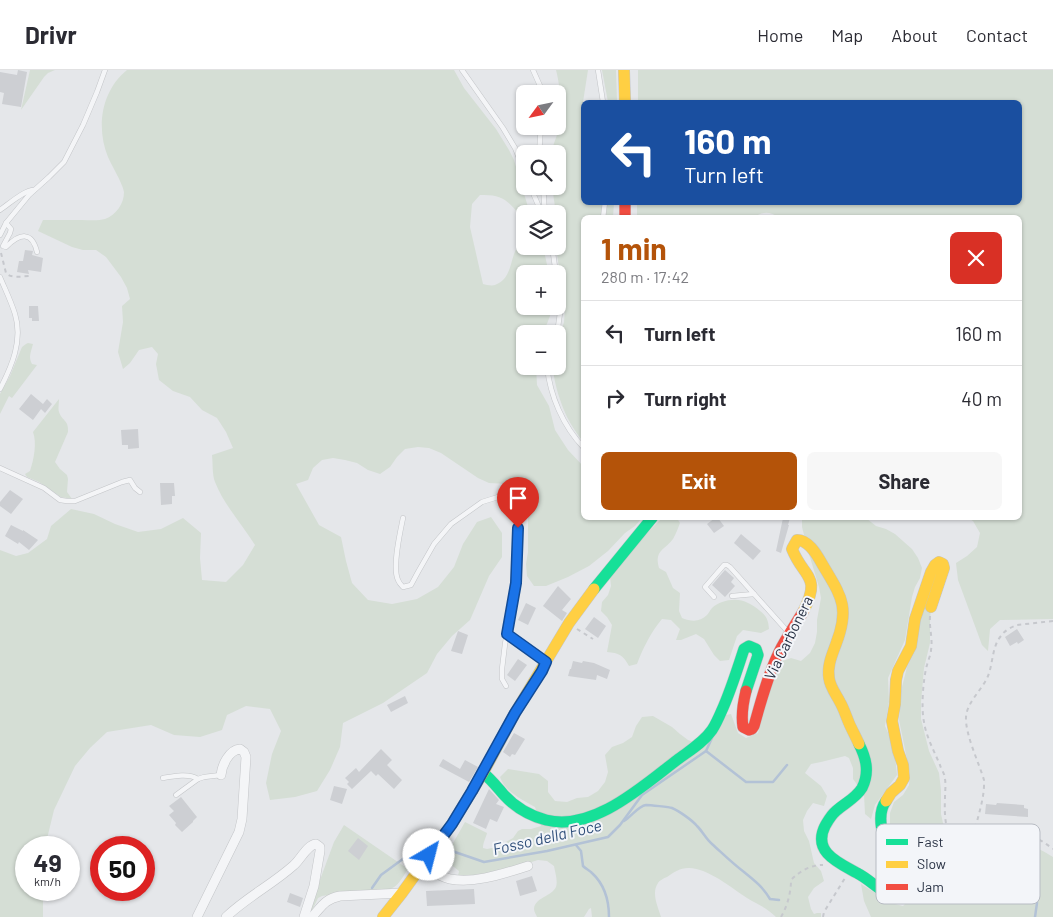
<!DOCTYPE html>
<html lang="en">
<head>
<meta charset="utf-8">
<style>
  :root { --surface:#fff; --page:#f7f7f7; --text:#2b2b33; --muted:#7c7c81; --line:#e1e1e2; --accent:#b45309 }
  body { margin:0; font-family:Barlow,sans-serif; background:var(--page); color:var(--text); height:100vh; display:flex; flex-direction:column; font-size:19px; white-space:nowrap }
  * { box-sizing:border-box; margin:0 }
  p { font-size:16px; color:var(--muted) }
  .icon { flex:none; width:28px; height:28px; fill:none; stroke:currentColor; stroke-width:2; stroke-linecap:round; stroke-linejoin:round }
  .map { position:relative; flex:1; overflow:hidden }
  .side { position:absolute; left:581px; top:145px; width:441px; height:305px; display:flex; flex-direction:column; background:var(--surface); border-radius:8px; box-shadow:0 1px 4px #0004 }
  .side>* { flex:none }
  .hud { position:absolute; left:581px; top:30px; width:441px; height:105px; border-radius:8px; box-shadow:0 1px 4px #0004; background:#1a4fa0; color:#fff; overflow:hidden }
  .needle { width:32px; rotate:237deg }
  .controls { position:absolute; left:516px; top:15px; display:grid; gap:10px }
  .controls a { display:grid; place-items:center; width:50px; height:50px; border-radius:8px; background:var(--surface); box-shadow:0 1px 4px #0004; font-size:25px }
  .speed { position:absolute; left:15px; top:766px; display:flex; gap:10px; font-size:25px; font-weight:700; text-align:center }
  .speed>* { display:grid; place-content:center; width:65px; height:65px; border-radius:50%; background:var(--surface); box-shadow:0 1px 4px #0004; line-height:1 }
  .speed small { font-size:12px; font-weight:400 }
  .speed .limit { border:8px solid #d22; background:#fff; color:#111 }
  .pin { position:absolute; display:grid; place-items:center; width:42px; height:42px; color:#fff; margin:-51px -21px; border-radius:50% 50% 50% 0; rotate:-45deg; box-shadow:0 0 5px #0007 }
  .pin .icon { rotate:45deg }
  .me { position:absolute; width:55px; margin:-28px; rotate:37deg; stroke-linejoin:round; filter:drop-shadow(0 0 4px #0008) }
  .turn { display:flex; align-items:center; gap:18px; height:105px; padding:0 20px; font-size:22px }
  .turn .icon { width:65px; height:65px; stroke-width:2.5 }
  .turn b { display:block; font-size:35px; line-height:42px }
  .round { display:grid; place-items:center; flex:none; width:52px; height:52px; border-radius:8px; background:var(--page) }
  .overview { display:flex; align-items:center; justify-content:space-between; height:85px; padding:0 20px }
  h1 { font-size:30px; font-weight:700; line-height:38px; color:var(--accent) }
  .button { display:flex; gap:10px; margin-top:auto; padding:10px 20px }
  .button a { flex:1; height:58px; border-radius:8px; background:var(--accent); color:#fff; font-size:20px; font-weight:700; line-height:58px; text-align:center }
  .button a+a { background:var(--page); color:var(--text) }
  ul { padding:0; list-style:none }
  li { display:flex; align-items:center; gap:15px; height:65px; padding:0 20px; border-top:1px solid var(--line) }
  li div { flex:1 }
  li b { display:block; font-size:19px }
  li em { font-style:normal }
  header { display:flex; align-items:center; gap:30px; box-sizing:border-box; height:70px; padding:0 25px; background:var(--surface); border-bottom:1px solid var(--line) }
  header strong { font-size:24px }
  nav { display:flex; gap:28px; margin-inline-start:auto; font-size:18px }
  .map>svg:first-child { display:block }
</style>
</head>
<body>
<header>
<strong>Drivr</strong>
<nav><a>Home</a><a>Map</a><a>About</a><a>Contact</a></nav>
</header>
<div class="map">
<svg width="1053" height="847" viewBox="0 0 1053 847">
  <rect width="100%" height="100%" fill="#e5e7ea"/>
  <g fill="#d5ded5">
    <polygon points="30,0 55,0 48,3 44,7 21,40"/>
    <path d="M 127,0 L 454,0 L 464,18 L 496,59 L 509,80 L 514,90 L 528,137 L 521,147 C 508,130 502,124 480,125 L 472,134 L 470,157 L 483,214 C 486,215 492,216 495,215 C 509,210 510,196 514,184 C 516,178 520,173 525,168 L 525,176 L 543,176 L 549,204 L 525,204 L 525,236 L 552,236 L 550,246 L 543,264 L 525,264 L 525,296 L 536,296 L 537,315 L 549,336 L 555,360 L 568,380 L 584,397 L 584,448 L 642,448 L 635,456 L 625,463 L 608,481 L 589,496 L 568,507 L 546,516 L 534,516 L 527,506 L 526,494 L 528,482 L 528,444 L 525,432 L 519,421 L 510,414 L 489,413 L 478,408 L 441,383 L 429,378 L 418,377 L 405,379 L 397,387 L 390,397 L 380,404 L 368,400 L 357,393 L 345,390 L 333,388 L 322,390 L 313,398 L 308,410 L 296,414 L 319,455 L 341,467 L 346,491 L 352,513 L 368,530 L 392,534 L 417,529 L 438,517 L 454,497 L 463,474 L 477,452 L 491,447 L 502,463 L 502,487 L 489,506 L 470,550 L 452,566 L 437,584 L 427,603 L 383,633 L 343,653 L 340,677 L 330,700 L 317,721 L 295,727 L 270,730 L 266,713 L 272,684 L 281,661 L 270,639 L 246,636 L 227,645 L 222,660 L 200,667 L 174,665 L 151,655 L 107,662 L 90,678 L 75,696 L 54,740 L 45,777 L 26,778 L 26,820 L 43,820 L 43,847 L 0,847 L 0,480 L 16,486 L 28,483 L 47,469 L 51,456 L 71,439 L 94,444 L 115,454 L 138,462 L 161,459 L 183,448 L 201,463 L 200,488 L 202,510 L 226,512 L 243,495 L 255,475 C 242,454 224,435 215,412 C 212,404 213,394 212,385 L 233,378 L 226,362 L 217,348 L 202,340 L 190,327 L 173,321 L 159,310 L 156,294 L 158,284 L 152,277 L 139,280 L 130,293 L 123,299 L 118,282 L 123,252 L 122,236 L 130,229 L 127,218 L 121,207 L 106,187 L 96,180 L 83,180 L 72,177 L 38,161 L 43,150 C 56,150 69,150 82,150 C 89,150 98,151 105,149 C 116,145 124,134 124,122 C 123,114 112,96 108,87 C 96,58 101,21 127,0 Z"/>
    <path d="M 556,0 L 588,0 L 583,32 L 584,132 L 614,133 L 613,147 L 584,148 L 584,373 C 569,353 564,343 557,320 C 555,312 553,304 553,296 L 558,296 L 558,274 L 564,252 L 565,239 L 556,177 L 558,176 L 558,144 L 556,144 L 552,116 L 558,116 L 558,84 L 551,84 C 553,73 559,63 560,53 C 562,37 560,15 556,0 Z"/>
    <polygon points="602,0 616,0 617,32 608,32"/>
    <path d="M 638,0 L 1053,0 L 1053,549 L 1000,550 L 990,559 L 988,581 L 982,575 L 958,510 L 956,493 L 967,486 L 977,477 L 980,463 L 973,451 L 968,448 L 1020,448 L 1020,148 L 780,148 C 769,141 763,141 752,148 L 637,147 L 637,132 L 1020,132 L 1020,32 L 638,32 Z"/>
    <path d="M 28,273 L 33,274 C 31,282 28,287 32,294 L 37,295 L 12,328 L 9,326 L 0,344 L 0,324 L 10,306 L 22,277 L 26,274 Z"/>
    <path d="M 59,329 C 59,333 58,339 59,342 C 62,351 69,350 68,362 L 55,392 L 60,399 L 67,405 L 68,409 L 67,422 L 72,429 L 61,427 L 39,412 L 27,407 L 25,404 L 30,401 C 34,389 37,373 33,362 Z"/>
    <path d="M 662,448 L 677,448 L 680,453 C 678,458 676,464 673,469 C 664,481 654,480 659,498 L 666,502 L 673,518 L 680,523 L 679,541 L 682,548 C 692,552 700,552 707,545 C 709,543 710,540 712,538 C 721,530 737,527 748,533 C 751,534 753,536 755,537 C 764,544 768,546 769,559 L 761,563 L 743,560 L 737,566 L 729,590 L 720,591 L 714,585 L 704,569 L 696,564 L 681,570 L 676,570 L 680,559 L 671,550 L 662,549 C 651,562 643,578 637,594 L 629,596 C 623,585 619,583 607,582 L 612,555 L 607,547 L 601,541 L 602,532 L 608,525 L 611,516 L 610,507 L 631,479 Z"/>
    <path d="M 802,448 L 866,448 L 876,456 L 886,459 L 895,464 L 912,479 L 918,488 L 922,498 L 920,508 L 915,517 L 912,527 L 905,570 L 888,608 L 889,632 L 885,656 L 894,676 L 897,705 L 875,735 L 871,749 L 865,744 L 864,724 L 853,709 L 853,698 L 849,688 L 845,686 L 821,692 L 811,694 L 805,703 L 821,716 L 827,726 L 824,736 L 813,733 L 807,741 L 803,750 L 804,761 L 809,771 L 814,793 L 821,801 L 824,811 L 814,818 L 808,827 L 811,839 L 814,844 L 817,843 L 821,843 L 821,847 L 776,847 C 766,837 758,835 747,828 C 732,818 706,797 688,798 C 680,798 674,802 667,807 C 664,808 659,811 658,813 C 651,823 658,837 661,847 L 592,847 L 591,838 L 589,839 L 584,847 L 537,847 C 536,844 534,842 534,839 C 534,828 552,826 556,817 C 558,811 555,802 554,796 L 547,791 L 538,790 L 496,803 L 475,807 L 458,806 L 459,801 L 444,789 L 465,752 L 487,763 C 486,768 483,772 483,778 L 487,779 L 497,777 L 513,768 L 518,761 L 522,759 L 531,759 L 541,756 L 535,737 C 523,730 505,722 500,707 L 508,699 L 539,704 L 548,711 L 548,722 L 555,731 L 567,732 L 577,728 L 588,727 L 598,721 L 605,712 L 608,702 L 605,685 L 612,677 L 623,673 L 632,667 L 636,656 L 642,647 L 653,646 L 672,657 L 680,664 L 688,670 L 703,676 L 714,665 L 726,645 L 731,644 L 738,663 L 746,668 L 758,663 L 767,629 L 780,592 L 791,588 L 801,591 L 810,583 L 815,573 L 817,562 L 817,550 L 821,528 L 819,517 L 809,484 L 802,457 Z"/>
    <path d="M 928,521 L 931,536 L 930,552 L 930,573 L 924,598 L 921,632 L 921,649 L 929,681 L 939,703 L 941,720 L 941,744 L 948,776 L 955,793 L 965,809 C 972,811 977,809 983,805 C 988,802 993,801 997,798 C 1003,795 1006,788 1011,784 C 1027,770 1038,778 1053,787 L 1053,847 L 871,847 L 864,831 L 861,814 L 891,833 L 903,836 L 911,828 L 915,816 L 914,805 L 902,785 L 890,758 L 890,743 L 894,732 L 903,725 L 909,715 L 910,704 L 899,650 L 901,621 L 907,597 L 915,581 L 922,536 Z"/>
    <path d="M 344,755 L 408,799 C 402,808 398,817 388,820 L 356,821 L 322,826 L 318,828 L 310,845 L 307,845 L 334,772 Z"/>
  </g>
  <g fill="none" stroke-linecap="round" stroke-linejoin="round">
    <g stroke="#b3c2d6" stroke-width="2.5">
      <polyline points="706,681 746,712 773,712 787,695"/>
      <path d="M 624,751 C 631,747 638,736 646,735 C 650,735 669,737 672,738 C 679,741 692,750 697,756 C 703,762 706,769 712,774 C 722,783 732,793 744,802 C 754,810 763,817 770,829 L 779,830"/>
      <path d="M 576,775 L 581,781 L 583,796 C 586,799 589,800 592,803 C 604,814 609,831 609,847"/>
      <polyline points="416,781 428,781"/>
      <polyline points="436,781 450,781"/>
      <polyline points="452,781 484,792 547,781 608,767 620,755 642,725 706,681 712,668"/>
      <polyline points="372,818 381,805 411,783 417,782"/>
      <polyline points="1035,847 1037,833 1036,819"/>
    </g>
  </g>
  <g fill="#cdcfd3">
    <polygon points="18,0 27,2 21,37 2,34 4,23 0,22 0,2 17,5"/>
    <polygon points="25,180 33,181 32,185 43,188 41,202 28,200 29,204 17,202 19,191 23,191"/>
    <polygon points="29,236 38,236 39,251 32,251 32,248 29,248"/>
    <polygon points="31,324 43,334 47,329 52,334 45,343 41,339 33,350 19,339"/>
    <polygon points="138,359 139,378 128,379 128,375 122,375 121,360"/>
    <polygon points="160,413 174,413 175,426 172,426 172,434 161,435"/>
    <polygon points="10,420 23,429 11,444 0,436 0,432"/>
    <polygon points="715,448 718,448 724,456 714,463 707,454"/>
    <polygon points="783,448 790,448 788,455 789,455 781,483 776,481"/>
    <polygon points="11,455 23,461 23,460 38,470 29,480 19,472 18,474 5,466"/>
    <polygon points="741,464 761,481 753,490 734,473"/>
    <polygon points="725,500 734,508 731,512 735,516 725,527 712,515"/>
    <polygon points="558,516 571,529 562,540 567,543 562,551 543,536"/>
    <polygon points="526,533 536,538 528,555 518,550"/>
    <polygon points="594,547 606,556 598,568 585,559"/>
    <polygon points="1017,559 1024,570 1018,574 1017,572 1010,576 1005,567"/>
    <polygon points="458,561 468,565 462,584 451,581"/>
    <polygon points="518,589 527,595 515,611 507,605"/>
    <polygon points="573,591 582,593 583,591 594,593 610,600 607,609 597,605 596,610 568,606 570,599 571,599"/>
    <polygon points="405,626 408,633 391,642 387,635"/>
    <polygon points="514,663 525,669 515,685 512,684 510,687 503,682"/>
    <polygon points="381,679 392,690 387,695 402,710 394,719 378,704 376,706 371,701 352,719 347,714 349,712 345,708 356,698 359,702"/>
    <polygon points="443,689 460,699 465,690 478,697 469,712 439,696"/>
    <polygon points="334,716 347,719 342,734 330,730"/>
    <polygon points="489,719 499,730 496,734 504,737 497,752 490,749 486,759 473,753"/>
    <polygon points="181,727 197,747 193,751 193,752 182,762 175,755 176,753 169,745 174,741 169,736"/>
    <polygon points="997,733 1024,735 1024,738 1028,739 1028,747 985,744 986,734 996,735"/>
    <polygon points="358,768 368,776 359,790 348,781"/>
    <polygon points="532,806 537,821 520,826 516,811"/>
    <polygon points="474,819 475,834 427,836 426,821"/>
    <polygon points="290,823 303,828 300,837 287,832"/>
  </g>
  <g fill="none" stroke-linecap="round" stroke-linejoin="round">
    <defs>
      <g id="lane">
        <polyline points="462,0 503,58 515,78 525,103"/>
        <polyline points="533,0 541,18 541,24"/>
        <polyline points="598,0 603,32"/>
        <polyline points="539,84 541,56"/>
        <polyline points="530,116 542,144"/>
        <polyline points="543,116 545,144"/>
        <path d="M 0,140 C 9,134 24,120 34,120"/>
        <polyline points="603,148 605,132"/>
        <path d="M 6,153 L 11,159 L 10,163 L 3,176 L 6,177 C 20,163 32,161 37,182"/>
        <polyline points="0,165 6,153 29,125 49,107 64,92 83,55 97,22 105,0"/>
        <polyline points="552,176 556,204"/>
        <path d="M 0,207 C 5,219 11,231 15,244 C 23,270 12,296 0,319"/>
        <polyline points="557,264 560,243 558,215"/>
        <path d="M 547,296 C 550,326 563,356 584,378"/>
        <polyline points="0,398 44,418 60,430 67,431 75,431 122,412 130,410 135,418 140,422"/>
        <path d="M 403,448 C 400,463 392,497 398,510 C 399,513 401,515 403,517 L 411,515 L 418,502 L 434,474 L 451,454 L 482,432 L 498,427 L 509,430 L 514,437 L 518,445 L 516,513 L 505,574 L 502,599 L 502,609 L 506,616"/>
        <polyline points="732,526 754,524"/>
        <polyline points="714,527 705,517 724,495 727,495 730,497 789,563"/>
        <polyline points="507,564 545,591"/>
        <path d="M 163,708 C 174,706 189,703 198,709"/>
        <polyline points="176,725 198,709 204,707 221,705"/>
      </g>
      <g id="street">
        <path d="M 422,795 C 430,800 440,807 450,809 C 475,814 505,803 528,796"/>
        <path d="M 197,847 L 239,762 L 242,749 L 246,687 L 244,682 L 240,679 C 229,680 222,695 221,705"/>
        <path d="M 226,847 C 247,827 273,814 294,795 C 301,789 307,775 316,774 L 320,777 L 320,781 L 314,816 L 304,847"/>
        <path d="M 312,847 C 322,836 325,829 340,826 L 402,823"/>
      </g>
      <g id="fast">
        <polyline points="594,519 652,448"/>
        <path d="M 859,674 C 866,688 870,702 862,718 C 856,728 845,733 836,741 C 831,745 828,751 825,756 C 812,782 839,793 857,803 C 871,810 881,823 896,828 C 903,824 910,819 908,810 C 906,801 896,790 891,783 C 882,769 876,744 886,731"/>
        <path d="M 483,703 C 491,709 497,717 504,725 C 515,737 531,746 546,750 C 593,762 643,716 677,690 C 689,681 703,673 712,660 C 716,654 719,647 722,640 C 731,620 737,600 744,579 L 749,576 L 756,579 L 758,585 L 746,621"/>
      </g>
      <g id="slow">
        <polyline points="624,0 625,32"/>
        <path d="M 803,542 C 822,505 804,509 792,479 L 797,470 C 808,470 816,483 821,492 C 840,525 851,535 836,574 C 832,585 827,596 829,608 C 830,617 836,624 840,632 C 844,639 846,646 849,653 C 852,660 856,667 859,674"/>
        <polyline points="886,731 891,723 900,715 904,708 903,695 898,681 892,651 895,634 896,610 898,601 911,576 915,549 931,502 935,495 939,492 943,494 944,498 931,537"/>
        <polyline points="383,847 402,823 452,754 483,703 515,643 569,553 594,519"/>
      </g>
      <g id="jam">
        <polyline points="625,132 625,148"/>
        <path d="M 746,621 C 743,633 741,645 743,657 L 749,660 L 752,659 L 754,656 C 761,631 768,605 779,582 C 786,568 795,555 803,542"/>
      </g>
    </defs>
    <use href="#lane" stroke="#c3c5c8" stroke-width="5.5"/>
    <use href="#street" stroke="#c3c5c8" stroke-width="10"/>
    <use href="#fast" stroke="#c3c5c8" stroke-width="12"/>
    <use href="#slow" stroke="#c3c5c8" stroke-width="12"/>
    <use href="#jam" stroke="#c3c5c8" stroke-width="12"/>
    <g stroke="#c6c8cd" stroke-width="2" stroke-dasharray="4 4" stroke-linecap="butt">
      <path d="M 1,183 L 6,203 C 11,209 23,206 31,206"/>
      <path d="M 930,546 C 929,558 933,569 931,580 C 931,585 928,590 927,595 C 923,609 921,638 924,652 C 926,666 934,681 940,695 C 941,699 945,704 945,709 C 946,715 945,722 945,728 C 944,751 946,766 961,785 C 966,792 973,798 982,798 C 988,798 992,794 995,790 C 1019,766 1020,754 1053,779"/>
      <polyline points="577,559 593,569"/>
      <path d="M 977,797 C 977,795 978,792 977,789 C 976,781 972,779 973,770 C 976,750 985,730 984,710 C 979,693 965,664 966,647 C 967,632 982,620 988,606 C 993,594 992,576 1001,566 C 1004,561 1011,557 1017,555 L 1053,551"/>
      <path d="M 781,847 C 787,837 791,823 791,810 C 800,801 810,795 823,795"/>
      <polyline points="823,847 824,842 845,808"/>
    </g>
    <use href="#lane" stroke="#f4f5f7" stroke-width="4.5"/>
    <use href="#street" stroke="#f4f5f7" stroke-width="9"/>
    <use href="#fast" stroke="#16e098" stroke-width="11"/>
    <use href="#slow" stroke="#ffcf43" stroke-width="11"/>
    <use href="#jam" stroke="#f24e42" stroke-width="11"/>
  </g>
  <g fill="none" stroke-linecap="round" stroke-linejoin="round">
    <defs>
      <polyline id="route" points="429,785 452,754 472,721 515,643 542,601 546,592 507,564 516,513 518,458"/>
    </defs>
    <use href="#route" stroke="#114b97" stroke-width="12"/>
    <use href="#route" stroke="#1a73e8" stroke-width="9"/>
  </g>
  <g text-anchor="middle" stroke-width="4" stroke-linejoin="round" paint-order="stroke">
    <g font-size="15" fill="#2a3345" stroke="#f3f5f9">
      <text transform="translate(789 568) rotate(-64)" y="5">Via Carbonera</text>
    </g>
    <g font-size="16" font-style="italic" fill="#31507b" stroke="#f3f5f9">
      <text transform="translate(547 767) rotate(-13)" y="6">Fosso della Foce</text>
    </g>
  </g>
  <rect x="876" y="754" width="164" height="80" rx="8" fill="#f3f5f9" stroke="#b7bbc3" stroke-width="1"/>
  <rect x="886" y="769" width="22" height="6" fill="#16e098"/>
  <rect x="886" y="791" width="22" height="7" fill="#ffcf43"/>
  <rect x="886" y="814" width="22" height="6" fill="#f24e42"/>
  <g font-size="14" fill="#2a3345">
    <text x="917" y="777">Fast</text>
    <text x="917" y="799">Slow</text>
    <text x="917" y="822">Jam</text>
  </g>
</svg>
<div class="controls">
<a><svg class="needle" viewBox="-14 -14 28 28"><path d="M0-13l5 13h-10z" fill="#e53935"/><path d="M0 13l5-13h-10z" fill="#7c7c81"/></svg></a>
<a><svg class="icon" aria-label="search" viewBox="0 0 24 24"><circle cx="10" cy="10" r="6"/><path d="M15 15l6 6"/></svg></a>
<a><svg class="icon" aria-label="layers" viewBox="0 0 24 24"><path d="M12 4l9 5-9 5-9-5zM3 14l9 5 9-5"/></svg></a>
<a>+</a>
<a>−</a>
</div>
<div class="speed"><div>49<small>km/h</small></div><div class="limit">50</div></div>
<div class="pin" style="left:518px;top:458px;background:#d93025"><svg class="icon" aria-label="arrive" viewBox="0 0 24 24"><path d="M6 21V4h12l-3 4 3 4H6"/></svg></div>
<svg class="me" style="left:429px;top:785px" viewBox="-20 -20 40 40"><circle r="19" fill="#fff"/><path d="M0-13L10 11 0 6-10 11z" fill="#1a73e8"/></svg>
<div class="hud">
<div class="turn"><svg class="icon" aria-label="left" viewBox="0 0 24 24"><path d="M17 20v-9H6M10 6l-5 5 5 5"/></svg><div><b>160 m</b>Turn left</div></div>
</div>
<section class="side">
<div class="overview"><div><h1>1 min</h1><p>280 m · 17:42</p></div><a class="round" style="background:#d93025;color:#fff"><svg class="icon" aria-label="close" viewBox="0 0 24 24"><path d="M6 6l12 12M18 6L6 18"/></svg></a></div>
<ul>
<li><svg class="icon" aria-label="left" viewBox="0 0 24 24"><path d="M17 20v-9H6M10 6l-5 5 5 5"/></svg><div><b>Turn left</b></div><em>160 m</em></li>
<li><svg class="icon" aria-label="right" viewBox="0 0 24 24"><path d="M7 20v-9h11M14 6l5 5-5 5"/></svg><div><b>Turn right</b></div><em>40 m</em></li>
</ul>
<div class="button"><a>Exit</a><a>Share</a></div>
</section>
</div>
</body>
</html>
